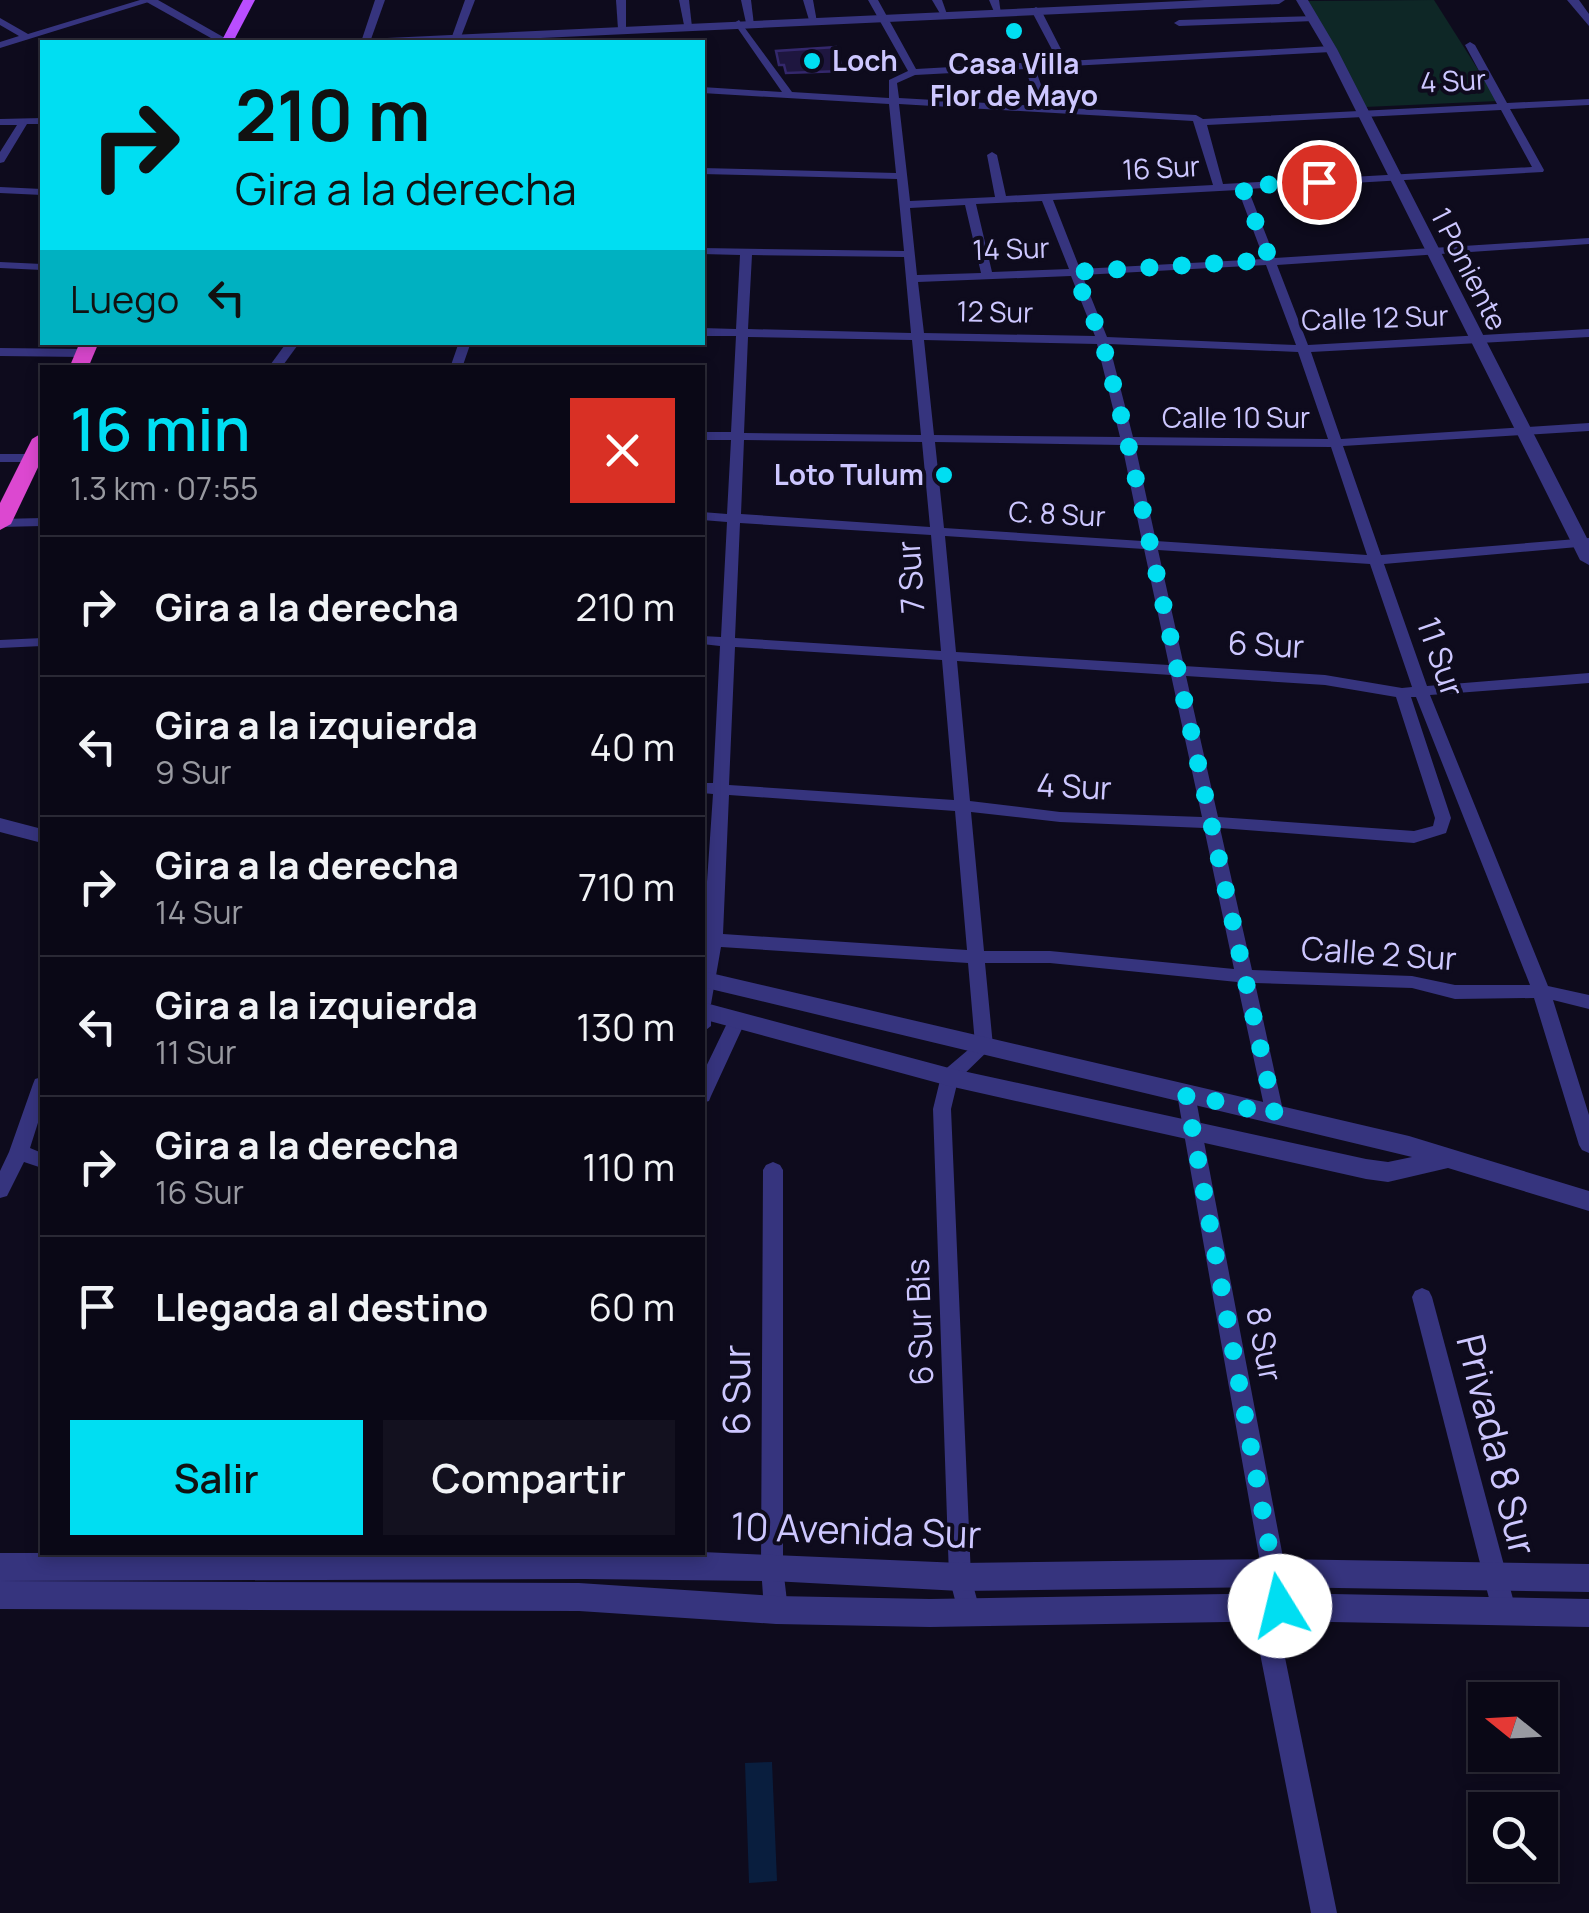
<!DOCTYPE html>
<html lang="es">
<head>
<meta charset="utf-8">
<style>
  :root { --surface:#0a0816; --page:#13111f; --text:#f1f3f6; --muted:#999aa1; --line:#2a2935; --accent:#00def2 }
  body { margin:0; font-family:Manrope,sans-serif; background:var(--page); color:var(--text); height:100vh; display:flex; flex-direction:column; font-size:38px; white-space:nowrap }
  * { box-sizing:border-box; margin:0 }
  p { font-size:32px; color:var(--muted) }
  .icon { flex:none; width:55px; height:55px; fill:none; stroke:currentColor; stroke-width:2; stroke-linecap:round; stroke-linejoin:round }
  .map { position:relative; flex:1; overflow:hidden }
  .sheet { position:absolute; left:40px; top:365px; width:665px; height:1190px; display:flex; flex-direction:column; background:var(--surface); border-radius:0px; box-shadow:0 5px 15px #0003,0 0 0 2px var(--line) }
  .sheet>* { flex:none }
  .hud { position:absolute; left:40px; top:40px; width:665px; height:305px; border-radius:0px; box-shadow:0 5px 15px #0003,0 0 0 2px var(--line); background:#00def2; color:#111; overflow:hidden }
  .needle { width:65px; rotate:288deg }
  .controls { position:absolute; left:1468px; top:1682px; display:grid; gap:20px }
  .controls a { display:grid; place-items:center; width:90px; height:90px; border-radius:0px; background:var(--surface); box-shadow:0 5px 15px #0003,0 0 0 2px var(--line); font-size:50px }
  .pin { position:absolute; display:grid; place-items:center; width:85px; height:85px; color:#fff; margin:-42px; border:5px solid #fff; border-radius:50%; box-shadow:0 2px 10px #0007 }
  .me { position:absolute; width:110px; margin:-55px; rotate:351deg; stroke-linejoin:round; filter:drop-shadow(0 0 8px #0008) }
  .turn { display:flex; align-items:center; gap:35px; height:210px; padding:0 30px; font-size:45px }
  .turn .icon { width:130px; height:130px; stroke-width:2.5 }
  .turn b { display:block; font-size:70px; line-height:85px }
  .then { display:flex; align-items:center; height:95px; padding:0 30px; background:#0003; gap:20px; font-size:38px }
  .round { display:grid; place-items:center; flex:none; width:105px; height:105px; border-radius:0px; background:var(--page) }
  .head { display:flex; align-items:center; justify-content:space-between; height:170px; padding:0 30px }
  h1 { font-size:60px; font-weight:600; line-height:75px; color:var(--accent) }
  .cta { display:flex; gap:20px; margin-top:auto; padding:20px 30px }
  .cta a { flex:1; height:115px; border-radius:0px; background:var(--accent); color:#111; font-size:40px; font-weight:600; line-height:115px; text-align:center }
  .cta a+a { background:var(--page); color:var(--text) }
  ul { padding:0; list-style:none }
  li { display:flex; align-items:center; gap:30px; height:140px; padding:0 30px; border-top:2px solid var(--line) }
  li div { flex:1 }
  li b { display:block; font-size:38px }
  li em { font-style:normal }
  .map>svg:first-child { display:block }
</style>
</head>
<body>
<div class="map">
<svg width="1589" height="1913" viewBox="0 0 1589 1913">
  <rect width="100%" height="100%" fill="#0e0b1d"/>
  <polygon fill="#0e2726" points="1434,0 1498,101 1365,107 1308,1"/>
  <polygon fill="#091e3e" points="772,1762 777,1881 749,1883 745,1763"/>
  <polygon fill="#1e163f" stroke="#34286c" stroke-width="2.5" points="836,47 843,71 786,73 784,65 779,65 776,51"/>
  <g fill="none" stroke-linecap="round" stroke-linejoin="round">
    <g fill="#36347e" fill-rule="evenodd">
      <polygon points="140,0 155,0 0,48 0,42 19,36 0,25 0,18 28,34"/>
      <polygon points="375,0 385,0 370,42 361,42"/>
      <polygon points="465,0 475,0 459,42 450,42"/>
      <polygon points="616,0 626,0 626,31 618,29"/>
      <polygon points="679,0 689,0 692,27 684,25"/>
      <polygon points="741,0 751,0 754,25 746,23"/>
      <polygon points="803,0 813,0 817,22 809,20"/>
      <path d="M 868,0 L 878,0 L 916,69 L 1058,61 L 1031,10 L 1036,7 L 1041,10 L 1067,61 L 1331,46 L 1336,49 L 1331,52 L 1070,66 L 1065,69 L 1035,68 L 1049,107 L 1196,115 L 1203,119 L 1497,104 L 1465,45 L 1470,42 L 1475,45 L 1507,103 L 1589,99 L 1589,105 L 1510,109 L 1544,170 L 1543,172 L 1248,189 L 1275,258 L 1589,238 L 1589,244 L 1277,265 L 1308,345 L 1589,329 L 1589,337 L 1311,352 L 1341,439 L 1589,423 L 1589,431 L 1343,446 L 1381,555 L 1589,538 L 1589,546 L 1384,564 L 1427,686 L 1589,673 L 1589,683 L 1430,695 L 1548,986 L 1589,995 L 1589,1009 L 1553,1000 L 1589,1115 L 1589,1153 L 1582,1150 L 1579,1145 L 1534,998 L 1455,999 L 1412,988 L 1255,983 L 1284,1115 L 1282,1120 L 1268,1120 L 1266,1115 L 1237,982 L 1050,963 L 985,963 L 993,1046 L 958,1080 L 951,1109 L 971,1577 L 980,1611 L 976,1619 L 968,1622 L 960,1619 L 949,1577 L 933,1109 L 942,1072 L 975,1044 L 968,963 L 721,947 L 711,1004 L 704,1010 L 711,1016 L 711,1026 L 702,1033 L 702,955 L 713,794 L 702,793 L 702,783 L 713,783 L 720,646 L 702,644 L 702,636 L 721,637 L 727,522 L 702,520 L 702,512 L 727,514 L 731,440 L 702,440 L 702,432 L 731,432 L 736,336 L 702,336 L 702,328 L 736,329 L 740,255 L 702,254 L 702,248 L 904,251 L 897,179 L 702,174 L 702,168 L 896,173 L 889,104 L 702,93 L 702,87 L 782,92 L 734,23 L 739,20 L 792,92 L 889,98 L 889,80 L 908,71 ZM 1025,69 L 1039,106 L 899,98 L 897,83 L 915,75 ZM 899,104 L 1193,121 L 1213,185 L 1006,196 L 997,155 L 992,152 L 987,155 L 995,197 L 910,201 ZM 1501,110 L 1532,167 L 1223,184 L 1207,125 ZM 1238,190 L 1264,259 L 1080,269 L 1053,200 ZM 1042,201 L 1069,269 L 992,272 L 976,204 ZM 965,205 L 981,273 L 917,275 L 910,208 ZM 752,255 L 904,257 L 911,333 L 748,329 ZM 1266,265 L 1296,345 L 1107,337 L 1082,275 ZM 1071,276 L 1095,336 L 924,333 L 918,282 ZM 748,337 L 912,340 L 921,435 L 744,433 ZM 924,340 L 1097,344 L 1120,437 L 934,435 ZM 1109,344 L 1298,352 L 1328,439 L 1133,437 ZM 744,440 L 922,442 L 930,527 L 741,514 ZM 935,442 L 1122,445 L 1142,541 L 944,528 ZM 1135,445 L 1331,447 L 1367,555 L 1156,541 ZM 740,523 L 931,535 L 941,651 L 735,638 ZM 945,536 L 1144,549 L 1169,665 L 956,652 ZM 1158,550 L 1370,564 L 1412,687 L 1402,688 L 1325,675 L 1184,666 ZM 735,647 L 942,660 L 954,800 L 729,785 ZM 957,661 L 1171,675 L 1202,817 L 1060,812 L 970,801 ZM 1186,676 L 1325,685 L 1396,697 L 1435,818 L 1433,826 L 1414,831 L 1218,817 ZM 1411,697 L 1416,697 L 1530,985 L 1455,985 L 1412,976 L 1252,970 L 1220,828 L 1414,843 L 1446,833 L 1451,818 ZM 729,795 L 955,811 L 967,950 L 723,934 ZM 971,812 L 1060,822 L 1204,828 L 1234,969 L 1050,951 L 984,951 Z"/>
      <polygon points="932,0 942,0 948,17 942,17"/>
      <polygon points="989,0 999,0 1001,14 995,14"/>
      <polygon points="1317,16 1317,20 1314,21 1179,26 1174,23 1179,20"/>
      <polygon points="42,118 42,124 27,124 4,162 0,163 0,152 17,125 0,125 0,119"/>
      <polygon points="0,187 42,189 42,195 0,193"/>
      <polygon points="0,262 42,264 42,270 0,268"/>
      <polygon points="287,342 300,342 281,368 268,368"/>
      <polygon points="459,342 471,342 462,368 450,368"/>
      <polygon points="0,348 84,349 90,353 84,357 0,356"/>
      <polygon points="0,454 33,454 40,458 33,462 0,462"/>
      <polygon points="42,518 42,526 0,527 0,519"/>
      <polygon points="42,638 42,646 0,648 0,640"/>
      <polygon points="737,1013 743,1015 746,1020 711,1096 709,1101 702,1103 702,1075 731,1015"/>
      <polygon points="42,1077 42,1110 30,1148 42,1153 42,1168 24,1162 7,1196 0,1198 0,1171 9,1152 33,1084 35,1079"/>
      <polygon points="1186,1087 1193,1089 1195,1094 1286,1573 1292,1607 1280,1633 1337,1913 1311,1913 1256,1633 1268,1607 1177,1094 1179,1089"/>
      <polygon points="773,1162 780,1165 783,1170 783,1567 788,1610 784,1618 776,1621 768,1618 764,1610 761,1567 763,1170 766,1165"/>
      <polygon points="1422,1288 1429,1291 1432,1297 1516,1610 1512,1618 1504,1621 1496,1618 1492,1610 1412,1297 1415,1291"/>
    </g>
    <g fill="#36347e" fill-rule="evenodd">
      <polygon points="143,0 158,0 232,42 218,42"/>
      <polygon points="1204,0 1285,0 1279,4 454,42 381,42 387,38"/>
      <polygon points="1296,0 1308,0 1337,49 1589,542 1589,565 1580,560 1325,49"/>
      <polygon points="1567,0 1579,0 1589,14 1589,26"/>
      <polygon points="0,818 42,829 42,843 0,832"/>
      <polygon points="702,971 1409,1136 1589,1191 1589,1211 1448,1168 1388,1182 1366,1179 949,1086 702,1019 702,1002 949,1068 1366,1159 1388,1162 1412,1157 702,987"/>
      <polygon points="702,1552 960,1563 1275,1559 1589,1564 1589,1592 1275,1587 960,1591 772,1581 584,1579 0,1581 0,1553"/>
      <polygon points="0,1581 579,1583 776,1596 930,1599 1280,1593 1589,1599 1589,1627 1280,1621 930,1627 776,1624 579,1611 0,1609"/>
    </g>
    <polygon fill="#ba4eff" fill-rule="evenodd" points="243,0 255,0 233,42 221,42"/>
    <g fill="#dc48d0" fill-rule="evenodd">
      <polygon points="80,342 99,342 88,368 69,368"/>
      <polygon points="42,433 42,459 11,524 0,530 0,503 32,439"/>
    </g>
  </g>
  <g fill="none" stroke-linecap="round" stroke-linejoin="round">
    <polyline stroke="#00def2" stroke-width="18" stroke-dasharray="0 32.4" points="1280,1606 1186,1094 1275,1115 1128,443 1102,340 1074,272 1270,260 1242,186 1319,182"/>
  </g>
  <g fill="#00def2" stroke="#0e0b1d" stroke-width="4">
    <circle cx="1014" cy="31" r="10"/>
    <circle cx="812" cy="61" r="10"/>
    <circle cx="944" cy="475" r="10"/>
  </g>
  <g text-anchor="middle" stroke-width="8" stroke-linejoin="round" paint-order="stroke">
    <g font-size="28" font-weight="bold" fill="#cdc7ff" stroke="#0e0b1d" text-anchor="start">
      <text x="832" y="71">Loch</text>
      <text x="1014" y="74" text-anchor="middle">Casa Villa<tspan x="1014" dy="32">Flor de Mayo</tspan></text>
      <text x="924" y="485" text-anchor="end">Loto Tulum</text>
    </g>
    <g font-size="28" fill="#cdc7ff" stroke="#0e0b1d">
      <text transform="translate(1453 81) rotate(-3)" y="10">4 Sur</text>
      <text transform="translate(1161 168) rotate(-3)" y="10">16 Sur</text>
      <text transform="translate(1011 249) rotate(-2)" y="10">14 Sur</text>
      <text transform="translate(1469 269) rotate(63)" y="10">1 Poniente</text>
      <text transform="translate(995 312) rotate(1)" y="10">12 Sur</text>
      <text transform="translate(1375 318) rotate(-2)" y="10">Calle 12 Sur</text>
      <text x="1236" y="428">Calle 10 Sur</text>
      <text transform="translate(1057 514) rotate(3)" y="10">C. 8 Sur</text>
    </g>
    <g font-size="32" fill="#cdc7ff" stroke="#0e0b1d">
      <text transform="translate(911 577) rotate(-94)" y="11">7 Sur</text>
      <text transform="translate(1266 645) rotate(3)" y="11">6 Sur</text>
      <text transform="translate(1440 657) rotate(71)" y="11">11 Sur</text>
      <text transform="translate(1074 787) rotate(3)" y="11">4 Sur</text>
      <text transform="translate(1379 954) rotate(4)" y="11">Calle 2 Sur</text>
      <text transform="translate(920 1322) rotate(-92)" y="11">6 Sur Bis</text>
      <text transform="translate(1264 1344) rotate(79)" y="11">8 Sur</text>
    </g>
    <g font-size="38" fill="#cdc7ff" stroke="#0e0b1d">
      <text transform="translate(737 1390) rotate(-90)" y="13">6 Sur</text>
      <text transform="translate(1496 1445) rotate(76)" y="13">Privada 8 Sur</text>
      <text transform="translate(856 1531) rotate(2)" y="13">10 Avenida Sur</text>
    </g>
  </g>
</svg>
<div class="controls">
<a><svg class="needle" viewBox="-14 -14 28 28"><path d="M0-13l5 13h-10z" fill="#e53935"/><path d="M0 13l5-13h-10z" fill="#999aa1"/></svg></a>
<a><svg class="icon" aria-label="search" viewBox="0 0 24 24"><circle cx="10" cy="10" r="6"/><path d="M15 15l6 6"/></svg></a>
</div>
<div class="pin" style="left:1319px;top:182px;background:#d93025"><svg class="icon" aria-label="arrive" viewBox="0 0 24 24"><path d="M6 21V4h12l-3 4 3 4H6"/></svg></div>
<svg class="me" style="left:1280px;top:1606px" viewBox="-20 -20 40 40"><circle r="19" fill="#fff"/><path d="M0-13L10 11 0 6-10 11z" fill="#00def2"/></svg>
<div class="hud">
<div class="turn"><svg class="icon" aria-label="right" viewBox="0 0 24 24"><path d="M7 20v-9h11M14 6l5 5-5 5"/></svg><div><b>210 m</b>Gira a la derecha</div></div>
<div class="then">Luego<svg class="icon" aria-label="left" viewBox="0 0 24 24"><path d="M17 20v-9H6M10 6l-5 5 5 5"/></svg></div>
</div>
<section class="sheet">
<div class="head"><div><h1>16 min</h1><p>1.3 km · 07:55</p></div><a class="round" style="background:#d93025;color:#fff"><svg class="icon" aria-label="close" viewBox="0 0 24 24"><path d="M6 6l12 12M18 6L6 18"/></svg></a></div>
<ul>
<li><svg class="icon" aria-label="right" viewBox="0 0 24 24"><path d="M7 20v-9h11M14 6l5 5-5 5"/></svg><div><b>Gira a la derecha</b></div><em>210 m</em></li>
<li><svg class="icon" aria-label="left" viewBox="0 0 24 24"><path d="M17 20v-9H6M10 6l-5 5 5 5"/></svg><div><b>Gira a la izquierda</b><p>9 Sur</p></div><em>40 m</em></li>
<li><svg class="icon" aria-label="right" viewBox="0 0 24 24"><path d="M7 20v-9h11M14 6l5 5-5 5"/></svg><div><b>Gira a la derecha</b><p>14 Sur</p></div><em>710 m</em></li>
<li><svg class="icon" aria-label="left" viewBox="0 0 24 24"><path d="M17 20v-9H6M10 6l-5 5 5 5"/></svg><div><b>Gira a la izquierda</b><p>11 Sur</p></div><em>130 m</em></li>
<li><svg class="icon" aria-label="right" viewBox="0 0 24 24"><path d="M7 20v-9h11M14 6l5 5-5 5"/></svg><div><b>Gira a la derecha</b><p>16 Sur</p></div><em>110 m</em></li>
<li><svg class="icon" aria-label="arrive" viewBox="0 0 24 24"><path d="M6 21V4h12l-3 4 3 4H6"/></svg><div><b>Llegada al destino</b></div><em>60 m</em></li>
</ul>
<div class="cta"><a>Salir</a><a>Compartir</a></div>
</section>
</div>
</body>
</html>
